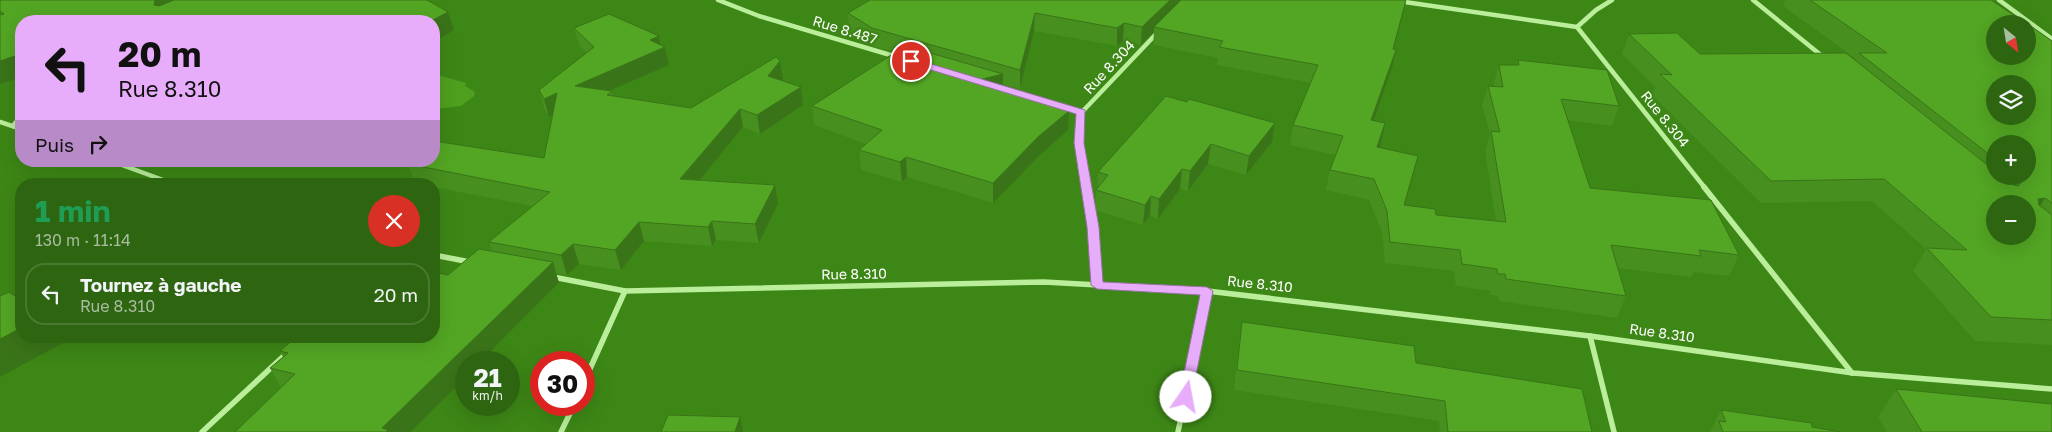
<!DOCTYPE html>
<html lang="fr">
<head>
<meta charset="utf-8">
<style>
  :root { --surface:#2e6510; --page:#3a6e1e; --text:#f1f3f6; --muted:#a7bd9f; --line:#497930 }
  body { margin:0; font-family:"Golos Text",sans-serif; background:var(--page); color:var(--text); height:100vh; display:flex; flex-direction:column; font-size:19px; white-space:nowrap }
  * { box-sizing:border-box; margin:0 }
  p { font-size:16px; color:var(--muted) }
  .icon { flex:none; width:28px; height:28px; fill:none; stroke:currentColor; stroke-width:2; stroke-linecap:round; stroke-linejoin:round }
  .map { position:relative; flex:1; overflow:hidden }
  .side { position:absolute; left:15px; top:178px; width:425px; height:165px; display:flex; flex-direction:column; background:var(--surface); border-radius:20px; box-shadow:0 5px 20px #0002 }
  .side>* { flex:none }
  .top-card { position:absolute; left:15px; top:15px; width:425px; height:152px; border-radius:20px; box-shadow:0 5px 20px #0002; background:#e8adfa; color:#111; overflow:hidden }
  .needle { width:32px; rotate:150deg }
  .fabs { position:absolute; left:1986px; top:15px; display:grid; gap:10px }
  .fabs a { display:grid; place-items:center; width:50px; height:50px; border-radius:50%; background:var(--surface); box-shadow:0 5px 20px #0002; font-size:25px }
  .speed { position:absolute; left:455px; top:351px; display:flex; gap:10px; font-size:25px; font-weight:700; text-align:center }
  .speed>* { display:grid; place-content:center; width:65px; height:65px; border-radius:50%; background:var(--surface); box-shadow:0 5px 20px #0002; line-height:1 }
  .speed small { font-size:12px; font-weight:400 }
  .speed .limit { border:8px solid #d22; background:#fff; color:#111 }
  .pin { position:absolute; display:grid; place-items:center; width:42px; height:42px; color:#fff; margin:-21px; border:2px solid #fff; border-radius:50%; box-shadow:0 1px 5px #0007 }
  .me { position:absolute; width:55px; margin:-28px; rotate:12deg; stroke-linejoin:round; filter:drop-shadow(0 0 4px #0008) }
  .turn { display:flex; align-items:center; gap:18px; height:105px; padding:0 20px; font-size:22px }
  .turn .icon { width:65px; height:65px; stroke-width:2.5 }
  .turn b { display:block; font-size:35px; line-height:42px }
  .then { display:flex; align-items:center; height:48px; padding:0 20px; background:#0003; gap:10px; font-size:19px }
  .round { display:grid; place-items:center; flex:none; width:52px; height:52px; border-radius:26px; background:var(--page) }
  .headline { display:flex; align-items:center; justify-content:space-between; height:85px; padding:0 20px }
  h1 { font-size:30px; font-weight:700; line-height:38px; color:#1e9e55 }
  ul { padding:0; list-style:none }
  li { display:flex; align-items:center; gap:15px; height:62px; margin:0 10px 8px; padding:0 10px; border:2px solid var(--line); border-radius:20px }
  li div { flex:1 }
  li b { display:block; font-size:19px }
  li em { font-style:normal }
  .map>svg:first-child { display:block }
</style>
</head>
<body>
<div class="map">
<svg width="2052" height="432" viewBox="0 0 2052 432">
  <rect width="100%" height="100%" fill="#3d8716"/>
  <polygon fill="#4ea01e" points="434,74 466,83 465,86 475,92 474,96 461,106 434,109"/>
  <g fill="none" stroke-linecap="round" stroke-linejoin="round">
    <g stroke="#baee9b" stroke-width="4.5">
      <polyline points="718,0 759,16 897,57"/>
      <polyline points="1391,0 1577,27 1705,188"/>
      <polyline points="1753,0 1822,56"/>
      <polyline points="1999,0 2052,39"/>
      <polyline points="1577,27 1596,10 1612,0"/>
      <polyline points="998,87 1082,112"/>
      <polyline points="0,122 21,129"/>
      <polyline points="13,126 21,116"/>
      <polyline points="111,161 174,184"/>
      <polyline points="1086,188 1079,143 1082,112 1158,32"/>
    </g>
    <g stroke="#baee9b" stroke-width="5.5">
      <polyline points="1086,187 1093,227 1097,285"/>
      <polyline points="1704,187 1852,373"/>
      <polyline points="434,255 470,262"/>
      <polyline points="553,277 625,291 1044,282 1207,291 1590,336 1853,373 2052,389"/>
      <polyline points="1590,336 1614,432"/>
      <polyline points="584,382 625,291"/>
      <polyline points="202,432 288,352"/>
      <polyline points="561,432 574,405"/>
      <polyline points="1178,432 1207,291"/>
    </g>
  </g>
  <g fill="#478f1f" fill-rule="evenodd">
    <path d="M 1785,0 L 1991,0 L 2052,41 L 2052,345 L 1975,341 L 1913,271 L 1926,249 L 1872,201 L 1761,203 L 1652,95 L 1655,87 L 1622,54 L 1629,34 L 1700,54 L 1855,61 L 1856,59 L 1783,6 ZM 1995,144 L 2028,176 L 1995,176 Z"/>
    <polygon points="1405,6 1394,50 1392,68 1373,121 1381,143 1379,148 1413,176 1405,205 1436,215 1496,221 1485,151 1490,134 1482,105 1488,86 1494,87 1494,83 1499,65 1517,65 1518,60 1619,106 1612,126 1568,120 1590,188 1739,255 1729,276 1694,272 1691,277 1617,268 1626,296 1617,318 1499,301 1498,296 1491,295 1490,291 1456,286 1454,271 1385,263 1382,232 1369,200 1326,190 1330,170 1335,155 1290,145 1293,125 1311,83 1217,65 1218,58 1153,45 1154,32 1141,45 1123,41 1117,46 1034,31 1020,89 1003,84 1003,90 1068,130 1039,156 993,203 907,177 902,182 861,170 859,150 866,144 814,125 812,106 895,52 873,46 849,31 848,13"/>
    <polygon points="574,28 660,45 665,47 669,65 608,91 612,91 613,96 691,108 783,79 781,81 801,87 803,105 760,134 743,127 699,180 775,185 778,204 759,243 716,240 712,246 644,241 621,270 579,264 567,275 556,273 559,283 480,362 466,362 466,377 411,432 281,388 270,368 283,357 280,351 448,275 492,251 489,242 532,206 434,187 434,184 415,183 408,164 544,158 553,115 549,117 544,108 539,90 587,53 579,45"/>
    <polygon points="1275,123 1272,142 1246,175 1208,164 1188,191 1180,189 1158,219 1150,216 1143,225 1095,210 1096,190 1098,188 1098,172"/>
    <polygon points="1242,322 1416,363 1592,432 1440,432 1439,421 1234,390 1239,342"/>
    <polygon points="1896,389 2052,432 1887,432 1878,417"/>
    <polygon points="1721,410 1812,427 1840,432 1710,432"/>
  </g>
  <g fill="#3a7419">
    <polygon points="155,0 203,0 164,17 154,5"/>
    <polygon points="1170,0 1185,0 1154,27 1154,32 1141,45 1142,27"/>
    <polygon points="1406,0 1405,6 1389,68 1393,49"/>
    <polygon points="448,12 454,30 434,42 434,21 431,21"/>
    <polygon points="1035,13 1034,31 1020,89 1020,70"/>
    <polygon points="1124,23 1123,41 1117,46 1117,28"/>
    <polygon points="659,36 661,49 665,47 669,65 579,104 575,86 650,40"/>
    <polygon points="1396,50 1392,68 1367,140 1371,120"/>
    <polygon points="21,54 21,77 0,84 0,61"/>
    <polygon points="780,61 783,79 770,94 768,76"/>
    <polygon points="1003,74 1003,93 974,81"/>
    <polygon points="801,87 803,105 760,134 757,115"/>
    <polygon points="557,93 562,111 549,117 544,99"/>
    <polygon points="740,109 743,127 685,198 680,179"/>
    <polygon points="1069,111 1068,130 1039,156 993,203 993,183 1039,136"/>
    <polygon points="1275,123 1272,142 1246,175 1249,156"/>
    <polygon points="1385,123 1381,143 1373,167 1377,147"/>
    <polygon points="1211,144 1208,164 1188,191 1190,171"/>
    <polygon points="1418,156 1413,176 1399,226 1404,205"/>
    <polygon points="906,157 907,177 902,182 900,162"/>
    <polygon points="1182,169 1180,189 1158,219 1159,199"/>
    <polygon points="775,185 778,204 759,243 755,224"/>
    <polygon points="1151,196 1150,216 1143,225 1145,205"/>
    <polygon points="2045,198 2031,220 2038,199"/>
    <polygon points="712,221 716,240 712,246 708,227"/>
    <polygon points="639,222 644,241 621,270 615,250"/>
    <polygon points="573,244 579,264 567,275 561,255"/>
    <polygon points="553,262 559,283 480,362 466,362 466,377 411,432 384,432 382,428"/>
    <polygon points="21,328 21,336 58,336 63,343 0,377 0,339"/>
    <polygon points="740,417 743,432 735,432"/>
  </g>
  <g fill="#53a624" stroke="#3a7419" fill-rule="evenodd">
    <polygon points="0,0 155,0 154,5 159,6 174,0 427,0 448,12 431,21 21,21 21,54 0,61 0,15 4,14 0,11"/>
    <polygon points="870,0 1170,0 1142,27 1124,23 1117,28 1035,13 1020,70 872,28 848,13"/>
    <polygon points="1181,0 1406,0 1393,49 1396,50 1371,120 1385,123 1377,147 1418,156 1404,205 1435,209 1436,215 1506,222 1491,131 1500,132 1488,86 1503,87 1499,65 1519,65 1518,60 1607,70 1619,106 1561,99 1590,188 1711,200 1739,255 1699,250 1701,256 1611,245 1626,296 1506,279 1505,274 1498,274 1497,269 1462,264 1460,250 1390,242 1387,211 1374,179 1330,170 1343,136 1293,125 1318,65 1219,47 1223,41 1154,27"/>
    <path d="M 1810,0 L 1991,0 L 2027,24 L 1995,24 L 1995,56 L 2028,56 L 2028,24 L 2052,41 L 2052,203 L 2045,198 L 2038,199 L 2039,205 L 2052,215 L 2052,320 L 1991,317 L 1927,248 L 1967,250 L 1884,179 L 1771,181 L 1660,74 L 1672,75 L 1629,34 L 1677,33 L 1700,54 L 1846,53 L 1995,171 L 1995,176 L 2002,176 L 2014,185 L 2018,186 L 2021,183 L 2020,178 L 2017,176 L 2028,176 L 2028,144 L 1995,144 L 1995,159 L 1859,53 L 1887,53 ZM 1995,84 L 2028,84 L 2028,116 L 1995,116 ZM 1995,204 L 2028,204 L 2028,236 L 1995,236 Z"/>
    <polygon points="609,14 659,36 650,40 665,47 575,86 612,91 607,95 691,108 776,57 780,61 768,76 801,87 757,115 740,109 680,179 775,185 755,224 712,221 708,227 639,222 615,250 573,244 561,255 489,242 550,192 408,164 409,161 434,161 434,141 544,158 557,93 544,99 539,90 594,47 574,28"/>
    <polygon points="899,44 1003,74 974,81 1069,111 1039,136 993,183 906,157 900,162 859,150 882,130 812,106 904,47"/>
    <polygon points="1166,96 1187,102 1189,99 1275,123 1249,156 1211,144 1190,171 1182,169 1159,199 1151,196 1145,205 1096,190 1108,175 1098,172"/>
    <polygon points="479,249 553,262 382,428 388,430 386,432 235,432 295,374 270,368 288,353 280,351 297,336 434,336 434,272 448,275"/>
    <polygon points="9,292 21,300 21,328 0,339 0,296"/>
    <polygon points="1242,322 1414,346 1416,363 1582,389 1592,432 1448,432 1445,401 1237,370"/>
    <polygon points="1896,389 2052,404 2052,432 1922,432"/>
    <polygon points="1721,410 1811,423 1812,427 1840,432 1723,432 1719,421 1726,422"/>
    <polygon points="668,415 740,417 735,432 661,432"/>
  </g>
  <polygon fill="#e8adfa" stroke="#9770a2" points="911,58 1085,110 1084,143 1099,227 1103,282 1207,287 1213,291 1191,400 1181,400 1179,397 1200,295 1097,289 1091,285 1087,227 1074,143 1076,114 908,63 906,61"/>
  <g text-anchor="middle" stroke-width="5" stroke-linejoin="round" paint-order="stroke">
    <g font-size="14" fill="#fff" stroke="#3d8716">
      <text transform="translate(845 30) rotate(17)" y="5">Rue 8.487</text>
      <text transform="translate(1109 67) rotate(-47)" y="5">Rue 8.304</text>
      <text transform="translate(1665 119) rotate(51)" y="5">Rue 8.304</text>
      <text transform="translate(854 274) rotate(-1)" y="5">Rue 8.310</text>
      <text transform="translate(1260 284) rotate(6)" y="5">Rue 8.310</text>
      <text transform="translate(1662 333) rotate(8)" y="5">Rue 8.310</text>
    </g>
  </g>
</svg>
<div class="fabs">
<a><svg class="needle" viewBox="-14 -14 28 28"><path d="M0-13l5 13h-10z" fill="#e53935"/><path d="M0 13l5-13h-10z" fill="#a7bd9f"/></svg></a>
<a><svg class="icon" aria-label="layers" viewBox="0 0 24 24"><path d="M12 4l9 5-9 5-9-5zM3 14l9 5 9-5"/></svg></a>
<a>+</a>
<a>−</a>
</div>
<div class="speed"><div>21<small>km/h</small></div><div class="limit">30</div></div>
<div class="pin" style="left:911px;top:61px;background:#d93025"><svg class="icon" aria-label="arrive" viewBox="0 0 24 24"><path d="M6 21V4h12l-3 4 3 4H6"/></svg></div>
<svg class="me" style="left:1186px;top:397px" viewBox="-20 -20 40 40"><circle r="19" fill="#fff"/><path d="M0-13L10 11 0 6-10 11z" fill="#e8adfa"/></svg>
<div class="top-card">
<div class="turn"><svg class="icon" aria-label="left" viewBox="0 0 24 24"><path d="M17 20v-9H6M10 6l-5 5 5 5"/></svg><div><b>20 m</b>Rue 8.310</div></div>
<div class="then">Puis<svg class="icon" aria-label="right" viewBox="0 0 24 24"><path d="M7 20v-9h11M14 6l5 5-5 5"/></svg></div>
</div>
<section class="side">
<div class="headline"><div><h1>1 min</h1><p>130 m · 11:14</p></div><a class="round" style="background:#d93025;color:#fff"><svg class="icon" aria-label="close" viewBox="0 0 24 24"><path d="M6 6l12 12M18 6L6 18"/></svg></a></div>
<ul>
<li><svg class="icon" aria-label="left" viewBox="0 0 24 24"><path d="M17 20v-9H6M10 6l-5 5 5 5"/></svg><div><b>Tournez à gauche</b><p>Rue 8.310</p></div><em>20 m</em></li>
</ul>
</section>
</div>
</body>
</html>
